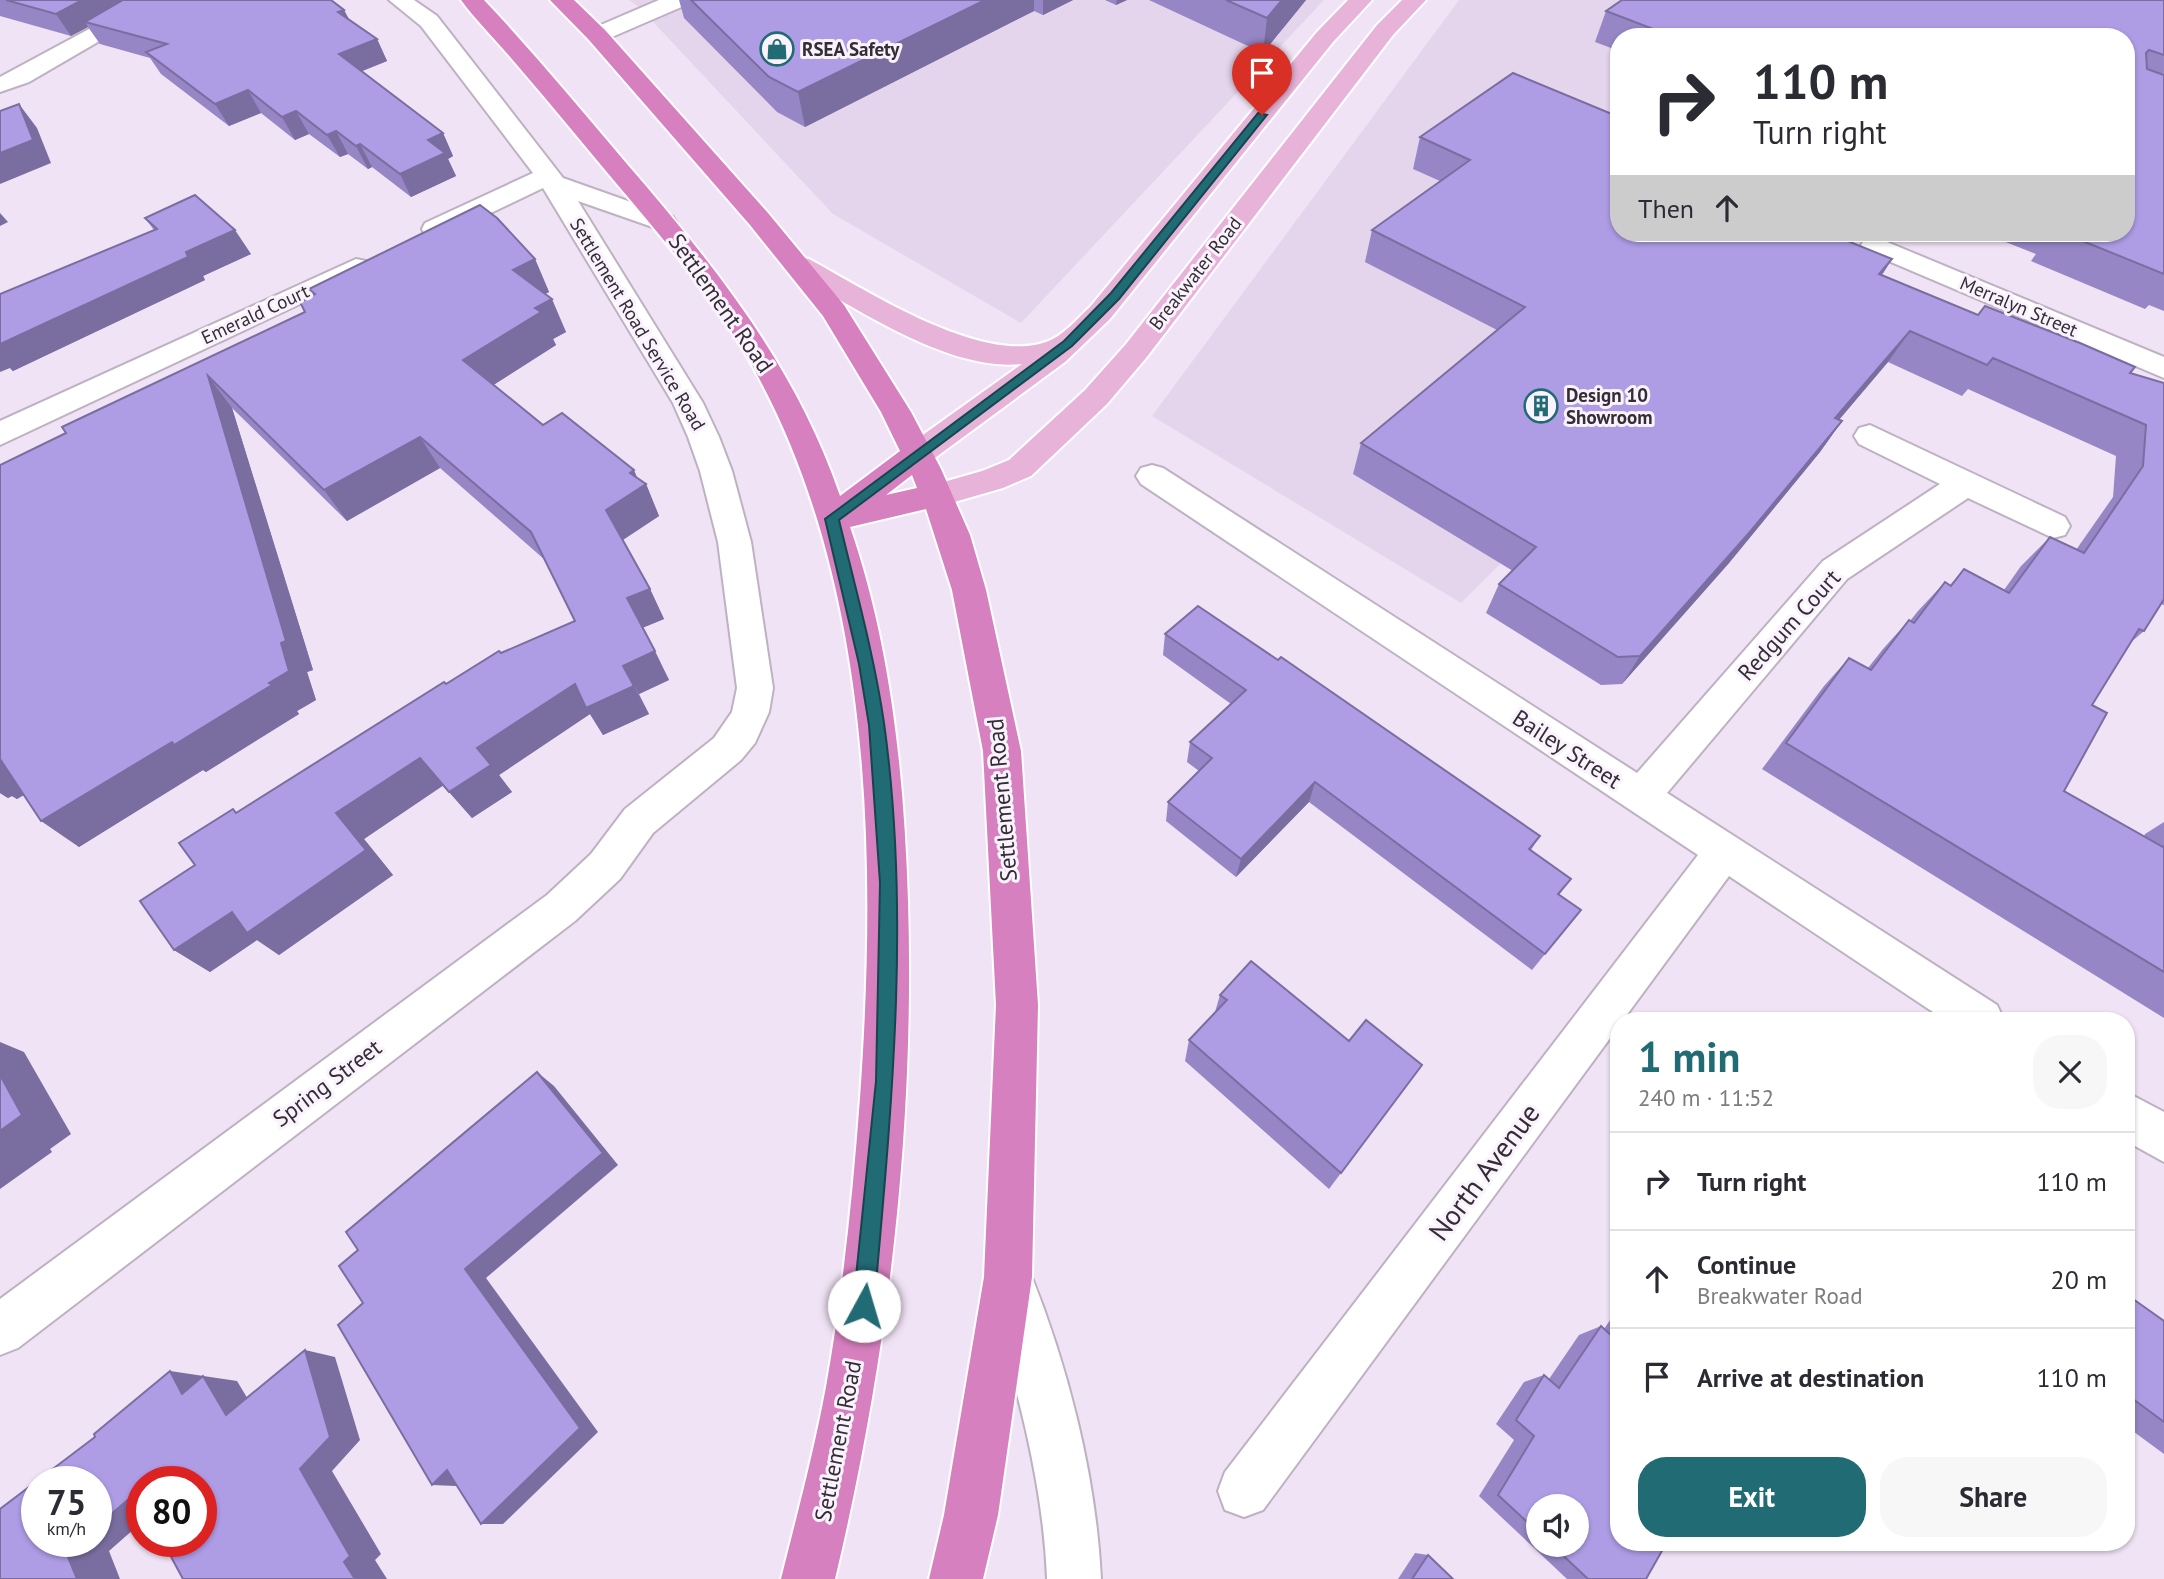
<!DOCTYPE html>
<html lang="en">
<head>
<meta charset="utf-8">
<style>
  :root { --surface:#fff; --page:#f7f7f7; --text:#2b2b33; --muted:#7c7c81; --line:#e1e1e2; --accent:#216b75 }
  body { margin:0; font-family:"PT Sans",sans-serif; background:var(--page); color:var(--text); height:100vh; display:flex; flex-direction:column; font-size:26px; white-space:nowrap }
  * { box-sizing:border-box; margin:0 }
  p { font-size:23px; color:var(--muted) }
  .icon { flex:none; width:38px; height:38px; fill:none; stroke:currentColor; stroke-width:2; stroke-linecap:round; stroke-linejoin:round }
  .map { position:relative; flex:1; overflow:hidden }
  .panel { position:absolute; left:1610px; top:1012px; width:525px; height:539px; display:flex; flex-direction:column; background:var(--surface); border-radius:28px; box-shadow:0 2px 5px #0004 }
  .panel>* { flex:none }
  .banner { position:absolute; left:1610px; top:28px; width:525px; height:214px; border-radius:28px; box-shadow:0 2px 5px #0004; background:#fff; color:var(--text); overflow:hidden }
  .tools { position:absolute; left:1526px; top:1494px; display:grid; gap:14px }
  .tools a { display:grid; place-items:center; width:63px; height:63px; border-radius:50%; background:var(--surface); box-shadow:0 2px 5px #0004; font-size:35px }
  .speed { position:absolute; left:21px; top:1466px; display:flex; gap:14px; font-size:35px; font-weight:700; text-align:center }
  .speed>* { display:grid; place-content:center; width:91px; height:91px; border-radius:50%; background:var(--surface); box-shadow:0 2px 5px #0004; line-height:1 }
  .speed small { font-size:18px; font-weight:400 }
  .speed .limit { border:10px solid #d22; background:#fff; color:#111 }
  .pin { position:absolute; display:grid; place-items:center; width:60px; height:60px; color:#fff; margin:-72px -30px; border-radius:50% 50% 50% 0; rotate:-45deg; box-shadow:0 0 7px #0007 }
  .pin .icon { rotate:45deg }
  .me { position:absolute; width:77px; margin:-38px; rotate:6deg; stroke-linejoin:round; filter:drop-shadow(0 0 5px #0008) }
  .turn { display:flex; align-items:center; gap:24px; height:147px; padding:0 28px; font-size:32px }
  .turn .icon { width:91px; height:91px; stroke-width:2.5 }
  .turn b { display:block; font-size:49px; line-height:60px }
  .then { display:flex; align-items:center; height:66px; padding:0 28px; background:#0003; gap:14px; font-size:26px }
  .round { display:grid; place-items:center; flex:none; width:74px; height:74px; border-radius:28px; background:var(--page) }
  .headline { display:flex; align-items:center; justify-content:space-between; height:119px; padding:0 28px }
  h1 { font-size:42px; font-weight:700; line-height:52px; color:var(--accent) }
  .primary-button { display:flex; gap:14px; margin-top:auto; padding:14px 28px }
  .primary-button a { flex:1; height:80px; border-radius:28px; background:var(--accent); color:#fff; font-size:28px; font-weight:700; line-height:80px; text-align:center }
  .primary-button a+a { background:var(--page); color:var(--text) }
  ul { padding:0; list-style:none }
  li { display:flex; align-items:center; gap:21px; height:98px; padding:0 28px; border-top:2px solid var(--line) }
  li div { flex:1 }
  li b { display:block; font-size:26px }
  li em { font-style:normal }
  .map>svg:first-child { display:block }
</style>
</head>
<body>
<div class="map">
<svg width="2164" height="1579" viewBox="0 0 2164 1579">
  <rect width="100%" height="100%" fill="#f0e3f5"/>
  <g fill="#e5d5ec">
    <polygon points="629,0 1324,0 1021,323 833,214 640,8"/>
    <polygon points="1459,0 2164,0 2126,37 1619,37 1619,233 1832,233 1461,603 1152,416"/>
  </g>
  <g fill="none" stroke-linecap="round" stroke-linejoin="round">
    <defs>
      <g id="minor">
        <polygon points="143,0 170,0 29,82 0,92 0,77"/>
        <polygon points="389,0 414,0 437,16 563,178 673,217 677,223 673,229 664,231 578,201 703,403 719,437 732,471 751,542 773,688 769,712 755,743 741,760 653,833 620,879 575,921 18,1348 0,1355 0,1299 547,895 591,854 625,809 714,738 732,712 737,688 718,542 700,471 688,437 673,403 543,188 445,235 425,235 422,229 425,223 533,173 421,26"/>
        <polygon points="659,0 689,0 686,5 605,40 597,42 586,35 589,30"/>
        <polygon points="1875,237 2164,357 2164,378 1865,251 1861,245 1865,239"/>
        <polygon points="356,259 366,261 370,267 366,273 0,445 0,421"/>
        <polygon points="1870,425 2065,517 2070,526 2065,535 2053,538 1968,498 1847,579 1667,793 1997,1005 2004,1020 1945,1020 1729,876 1623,1020 1619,1020 1619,1026 1263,1510 1244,1517 1225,1510 1218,1491 1225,1472 1698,855 1141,484 1136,476 1141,468 1152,465 1163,468 1637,773 1823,561 1940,484 1859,444 1854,436 1859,428"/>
        <polygon points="2126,1092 2164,1112 2164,1162 2126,1141"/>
        <path d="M 1010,1258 L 1027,1265 C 1067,1362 1096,1474 1101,1579 L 1047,1579 C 1043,1476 1014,1380 986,1282 L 993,1265 Z"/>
      </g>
      <g id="major">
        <path d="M 1348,0 L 1372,0 L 1333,42 L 1110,319 L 1065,362 L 928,463 L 917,466 L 906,463 L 901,455 L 906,447 L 1022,364 C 947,372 854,306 789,271 L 785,265 L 789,259 L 799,257 L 809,259 C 865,289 996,376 1058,336 C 1070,328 1080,316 1090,307 L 1317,32 Z"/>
        <polygon points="1402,0 1426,0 1393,35 1146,358 1107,404 1031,476 1003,488 937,507 926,503 921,495 926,487 982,471 1009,460 1085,390 1126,344 1377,25"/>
      </g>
      <path id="highway" d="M 461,0 L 484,0 L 499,16 C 543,64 585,114 627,164 C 715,266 796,367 840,496 L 900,451 L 881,412 L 823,316 L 750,225 L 589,40 L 550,0 L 574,0 L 605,30 L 768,213 L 844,305 L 911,412 L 941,469 L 970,535 L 986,590 L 1021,751 L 1038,1005 L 1032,1277 L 998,1515 L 983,1579 L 929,1579 L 944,1515 L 984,1277 L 996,1005 L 983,751 L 952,590 L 926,509 L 850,527 C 891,646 904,775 908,901 C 915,1130 888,1356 835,1579 L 781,1579 C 797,1515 814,1452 826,1387 C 843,1291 853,1194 860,1098 C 877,859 873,583 754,369 C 716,301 666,242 616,183 C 583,144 551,104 517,65 C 499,43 478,23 461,0 ZM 912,475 L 917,488 L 886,495 Z"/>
    </defs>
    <use href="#minor" stroke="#beb1c2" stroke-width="4"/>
    <use href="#major" stroke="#fff" stroke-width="4"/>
    <use href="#highway" stroke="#fff" stroke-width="4"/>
    <use href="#minor" fill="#fff" fill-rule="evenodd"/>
    <use href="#major" fill="#e7b3d9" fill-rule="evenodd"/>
    <use href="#highway" fill="#d780bf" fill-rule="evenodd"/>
  </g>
  <g fill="#9686c5" fill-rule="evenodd">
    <polygon points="0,0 331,0 344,10 349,19 377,39 387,61 362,71 443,133 453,156 448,159 456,176 411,197 372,167 368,169 348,154 340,157 309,134 295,140 261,113 229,126 161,74 150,58 100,44 88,27 71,36 0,16"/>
    <polygon points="679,0 1073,0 1043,15 1034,11 805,127 777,112 684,18"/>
    <polygon points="1105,0 1127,0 1116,5"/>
    <polygon points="1149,0 1306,0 1263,53"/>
    <polygon points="2164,0 2164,311 2149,305 2145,309 2031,261 2036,254 1983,233 2126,233 2126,37 1619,37 1619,51 1595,42 1606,11"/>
    <polygon points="1619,117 1619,233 1892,259 1882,275 1978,315 2130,373 2164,383 2164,605 2161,604 2144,631 2130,643 2092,705 2064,791 2144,836 2145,834 2164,822 2164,1018 1762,769 1824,686 1849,658 1868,668 1883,649 1909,620 1910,621 1918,611 1945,582 1950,585 1964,569 2004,590 2021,566 2050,537 2076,550 2113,497 2116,456 1968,389 1962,396 1888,362 1839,420 1842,421 1820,452 1729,563 1622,684 1601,685 1486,613 1499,584 1513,571 1353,474 1361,443 1497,330 1365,262 1372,230 1440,181 1413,169 1420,137"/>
    <polygon points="145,218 251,254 203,276 205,280 13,371 10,368 154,230"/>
    <polygon points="535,259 549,292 545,294 566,332 553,339 556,345 493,385 543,425 637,478 646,484 659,516 623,540 650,589 664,619 642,628 669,680 639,694 649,714 603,735 590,714 499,775 512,792 472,818 443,785 364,839 393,875 279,955 257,940 210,972 174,950 195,865 237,812 446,684 501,653 575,621 545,560 440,468 347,521 232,408 313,670 307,672 316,700 297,711 299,714 206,772 203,770 79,847 24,795 17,799 12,796 8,798 0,793 0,465 66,433 305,312 313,295 309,289"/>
    <polygon points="1165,634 1540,836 1531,850 1571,879 1559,895 1581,910 1532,970 1309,802 1236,877 1166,821 1168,802 1199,771 1187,762 1190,742 1231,704 1163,655"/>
    <polygon points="1220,995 1422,1065 1329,1189 1185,1061 1189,1040 1215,1012"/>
    <polygon points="2126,1294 2164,1321 2164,1454 2126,1426"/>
    <path d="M 1619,1307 L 1619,1542 L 1646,1579 L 1567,1579 L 1479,1496 L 1514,1440 L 1496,1424 L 1524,1382 L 1544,1375 L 1549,1379 L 1579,1335 L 1601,1326 L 1604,1329 ZM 1538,1507 L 1577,1545 L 1538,1545 Z"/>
    <polygon points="1719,1542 1755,1542 1753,1546 1722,1544"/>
    <polygon points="1415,1553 1428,1555 1453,1579 1398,1579"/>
  </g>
  <g fill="#7a6da0">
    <polygon points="82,0 137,0 85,22 88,27 71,36 56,14"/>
    <polygon points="985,0 1034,0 1034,11 805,127 798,92"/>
    <polygon points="1043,0 1073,0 1043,15"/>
    <polygon points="1117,0 1127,0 1116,5"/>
    <polygon points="1282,0 1306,0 1263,53 1267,18"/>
    <polygon points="344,10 355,32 338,12"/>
    <polygon points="377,39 387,61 350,76 339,54"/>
    <polygon points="248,90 261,113 229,126 215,104"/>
    <polygon points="19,104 37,128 51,163 0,184 0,153"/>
    <polygon points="296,111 309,134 295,140 282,117"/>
    <polygon points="336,131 348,154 340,157 327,135"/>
    <polygon points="443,133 453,156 448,159 456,176 411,197 400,174 428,140"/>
    <polygon points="360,144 372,167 368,169 356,146"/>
    <polygon points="0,213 8,222 0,226"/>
    <polygon points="235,230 251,254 203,276 205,280 13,371 10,368 0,372 0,344 186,252"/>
    <polygon points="535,259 549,292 528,303 513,270"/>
    <polygon points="1892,259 1871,291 1879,274"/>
    <polygon points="552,299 566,332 553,339 556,345 481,393 463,360 535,308"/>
    <polygon points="1910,331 1888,362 1814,449 1835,418"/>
    <polygon points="208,376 232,408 313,670 307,672 316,700 297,711 299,714 206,772 203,770 79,847 41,821 269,683 281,643"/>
    <polygon points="1842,421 1820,452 1729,563 1622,684 1640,656"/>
    <polygon points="420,437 440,468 347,521 324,490"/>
    <polygon points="634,470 641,487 646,484 659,516 621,541 606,510 630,473"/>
    <polygon points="650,589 664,619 642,628 627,598"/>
    <polygon points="655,651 669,680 639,694 623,666"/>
    <polygon points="575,684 634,686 649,714 603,735 590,714 499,775 512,792 472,818 449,792 477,748"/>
    <polygon points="420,758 444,785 364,839 393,875 279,955 257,940 210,972 174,950 336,813"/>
    <polygon points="0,759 38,786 17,799 12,796 8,798 0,793"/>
    <polygon points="1315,782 1309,802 1236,877 1241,859"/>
    <polygon points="0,1042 24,1052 71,1134 50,1149 52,1152 0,1189"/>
    <polygon points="537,1072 554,1086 618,1165 486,1278 598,1432 503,1524 481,1524 465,1269"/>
    <polygon points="305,1350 335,1357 360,1440 332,1471 381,1554 375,1560 387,1579 355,1579 344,1562 300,1469"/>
    <polygon points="170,1371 237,1381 260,1419 226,1415 182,1394"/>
    <polygon points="447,1470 470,1472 456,1486 432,1485"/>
    <polygon points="137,1492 142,1492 142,1522 109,1551 120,1579 77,1579 66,1552 79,1542 96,1542 96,1527"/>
  </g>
  <g fill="#ae9ce5" stroke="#7a6da0" stroke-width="2">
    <polygon points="6,0 82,0 56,14"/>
    <polygon points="123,0 331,0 344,10 338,12 377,39 339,54 443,133 428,140 445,153 400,174 360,144 356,146 336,131 327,135 296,111 282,117 248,90 215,104 146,52 167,44 85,22"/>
    <polygon points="691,0 985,0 798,92 769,77"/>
    <polygon points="1226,0 1282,0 1267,18"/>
    <polygon points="1622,0 2164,0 2164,55 2149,50 2146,53 2147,69 2164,75 2164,274 2063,233 2126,233 2126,37 1674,37 1606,11"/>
    <polygon points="1513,73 1619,117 1619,233 1828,233 1892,259 1879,274 1978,315 1985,306 2080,343 2135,367 2130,373 2164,383 2164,599 2144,631 2139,629 2092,705 2107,713 2064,791 2163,847 2164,846 2164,972 1786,743 1849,658 1871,670 1909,620 1914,623 1945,582 1951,586 1964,569 2009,593 2050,537 2084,553 2143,466 2146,425 1993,358 1987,365 1910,331 1835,418 1842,421 1749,533 1640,656 1618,657 1499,584 1536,547 1361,443 1525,307 1372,230 1470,160 1420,137"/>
    <polygon points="19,104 33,140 0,153 0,111"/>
    <polygon points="195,195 235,230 186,252 188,257 0,344 0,294 157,229 145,218"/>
    <polygon points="480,205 497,218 535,259 513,270 552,299 535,308 541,312 463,360 543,425 562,413 634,470 630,473 646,484 606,510 650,589 627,598 655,651 623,666 634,686 586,708 575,684 477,748 491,765 449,792 420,758 336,813 366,850 247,933 232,912 174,950 140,901 195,865 179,843 233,809 236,813 444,682 446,684 499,651 501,653 575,621 531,532 420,437 324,490 208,376 286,641 281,643 289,671 269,683 272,685 174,745 172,742 41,821 0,759 0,465 66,433 62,427 305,312 300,302 315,294 309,289"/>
    <polygon points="1198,606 1278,660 1281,657 1540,836 1529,849 1571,879 1558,894 1581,910 1545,954 1315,782 1241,859 1168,802 1212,758 1190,742 1246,690 1165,634"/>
    <polygon points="1251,961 1349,1041 1366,1020 1422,1065 1341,1173 1189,1040 1227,1000 1220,995"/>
    <polygon points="1767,1015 1775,1020 1763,1020"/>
    <polygon points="537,1072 603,1153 465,1269 580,1428 481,1524 447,1470 432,1485 338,1325 363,1303 339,1266 358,1250 346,1232"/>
    <polygon points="0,1075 22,1115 0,1131 2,1135 0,1136"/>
    <polygon points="2126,1294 2164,1321 2164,1422 2133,1399 2126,1416"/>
    <polygon points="1601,1326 1615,1339 1619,1333 1619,1542 1667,1542 1646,1579 1588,1579 1552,1545 1577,1545 1577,1507 1538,1507 1538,1532 1498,1495 1534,1436 1516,1420 1544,1375 1559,1388"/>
    <polygon points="305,1350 330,1437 300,1469 350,1556 344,1562 355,1579 183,1579 163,1542 201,1542 201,1482 142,1482 142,1501 137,1492 96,1527 96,1482 37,1482 37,1542 79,1542 66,1552 77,1579 0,1579 0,1509 95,1437 94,1434 170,1371 182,1394 203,1376 226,1415"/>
    <polygon points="1428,1555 1453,1579 1412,1579"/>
  </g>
  <path fill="#216b75" stroke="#15464c" stroke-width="2" d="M 1258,113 L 1267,115 L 1119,299 L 1072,346 L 839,520 C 855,587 874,654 884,723 C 911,916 891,1113 874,1306 L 871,1313 L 864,1316 L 856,1313 L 853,1306 L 876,1081 L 880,883 L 869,725 L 859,664 L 825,519 L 1064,341 L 1111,293 Z"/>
  <defs>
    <symbol id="shop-ring" viewBox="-11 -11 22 22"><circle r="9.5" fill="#faf2fd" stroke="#216b75" stroke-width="1.5"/><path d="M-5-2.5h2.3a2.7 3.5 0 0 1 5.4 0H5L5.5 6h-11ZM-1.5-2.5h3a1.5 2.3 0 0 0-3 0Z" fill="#216b75"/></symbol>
    <symbol id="building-ring" viewBox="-11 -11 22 22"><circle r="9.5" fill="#faf2fd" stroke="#216b75" stroke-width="1.5"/><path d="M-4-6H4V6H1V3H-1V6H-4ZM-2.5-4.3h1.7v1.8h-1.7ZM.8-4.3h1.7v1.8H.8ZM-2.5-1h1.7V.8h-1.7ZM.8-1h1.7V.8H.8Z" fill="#216b75"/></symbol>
  </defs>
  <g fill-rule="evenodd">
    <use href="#shop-ring" x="758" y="30" width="38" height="38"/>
    <use href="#building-ring" x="1522" y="387" width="38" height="38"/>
  </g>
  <g text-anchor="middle" stroke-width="6" stroke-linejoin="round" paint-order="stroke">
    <g font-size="19" font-weight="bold" fill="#332e34" stroke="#faf2fd" text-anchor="start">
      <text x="802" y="56">RSEA Safety</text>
      <text x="1566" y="402">Design 10<tspan x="1566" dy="22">Showroom</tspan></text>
    </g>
    <g font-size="19" fill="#332e34" stroke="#faf2fd">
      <text transform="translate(1195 273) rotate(-52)" y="7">Breakwater Road</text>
      <text transform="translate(2019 306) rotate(23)" y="7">Merralyn Street</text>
      <text transform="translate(255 314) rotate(-25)" y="7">Emerald Court</text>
      <text transform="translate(638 324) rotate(59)" y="7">Settlement Road Service Road</text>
    </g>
    <g font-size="23" fill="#332e34" stroke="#faf2fd">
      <text transform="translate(721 303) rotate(55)" y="8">Settlement Road</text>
      <text transform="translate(1789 625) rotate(-48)" y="8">Redgum Court</text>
      <text transform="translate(1567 749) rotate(33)" y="8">Bailey Street</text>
      <text transform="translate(1002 800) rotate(-95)" y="8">Settlement Road</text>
      <text transform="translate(327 1083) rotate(-37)" y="8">Spring Street</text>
      <text transform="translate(838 1441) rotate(-79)" y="8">Settlement Road</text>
    </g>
    <g font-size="28" fill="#332e34" stroke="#faf2fd">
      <text transform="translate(1484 1172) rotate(-53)" y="10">North Avenue</text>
    </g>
  </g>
</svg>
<div class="tools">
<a><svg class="icon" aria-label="sound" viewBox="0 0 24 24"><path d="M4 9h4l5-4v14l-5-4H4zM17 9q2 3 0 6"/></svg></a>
</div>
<div class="speed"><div>75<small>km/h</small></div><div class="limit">80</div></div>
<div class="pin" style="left:1262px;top:115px;background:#d93025"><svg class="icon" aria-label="arrive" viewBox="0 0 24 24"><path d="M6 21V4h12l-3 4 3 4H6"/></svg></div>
<svg class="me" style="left:864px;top:1306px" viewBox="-20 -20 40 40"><circle r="19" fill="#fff"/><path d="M0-13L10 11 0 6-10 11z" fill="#216b75"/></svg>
<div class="banner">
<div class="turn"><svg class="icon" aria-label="right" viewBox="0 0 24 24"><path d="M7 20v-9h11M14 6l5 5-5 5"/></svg><div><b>110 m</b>Turn right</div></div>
<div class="then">Then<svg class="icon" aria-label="ahead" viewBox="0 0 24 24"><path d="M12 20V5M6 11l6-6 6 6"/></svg></div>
</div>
<section class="panel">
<div class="headline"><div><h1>1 min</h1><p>240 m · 11:52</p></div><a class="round"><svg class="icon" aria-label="close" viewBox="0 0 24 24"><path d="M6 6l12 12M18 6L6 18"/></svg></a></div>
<ul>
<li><svg class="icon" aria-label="right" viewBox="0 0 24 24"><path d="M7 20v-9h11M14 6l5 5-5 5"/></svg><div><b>Turn right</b></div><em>110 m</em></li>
<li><svg class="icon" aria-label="ahead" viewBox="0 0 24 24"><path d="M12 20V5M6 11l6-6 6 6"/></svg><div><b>Continue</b><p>Breakwater Road</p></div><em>20 m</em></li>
<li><svg class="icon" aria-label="arrive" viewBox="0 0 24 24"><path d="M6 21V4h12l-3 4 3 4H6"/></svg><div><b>Arrive at destination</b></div><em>110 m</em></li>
</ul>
<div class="primary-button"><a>Exit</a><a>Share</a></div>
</section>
</div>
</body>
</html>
